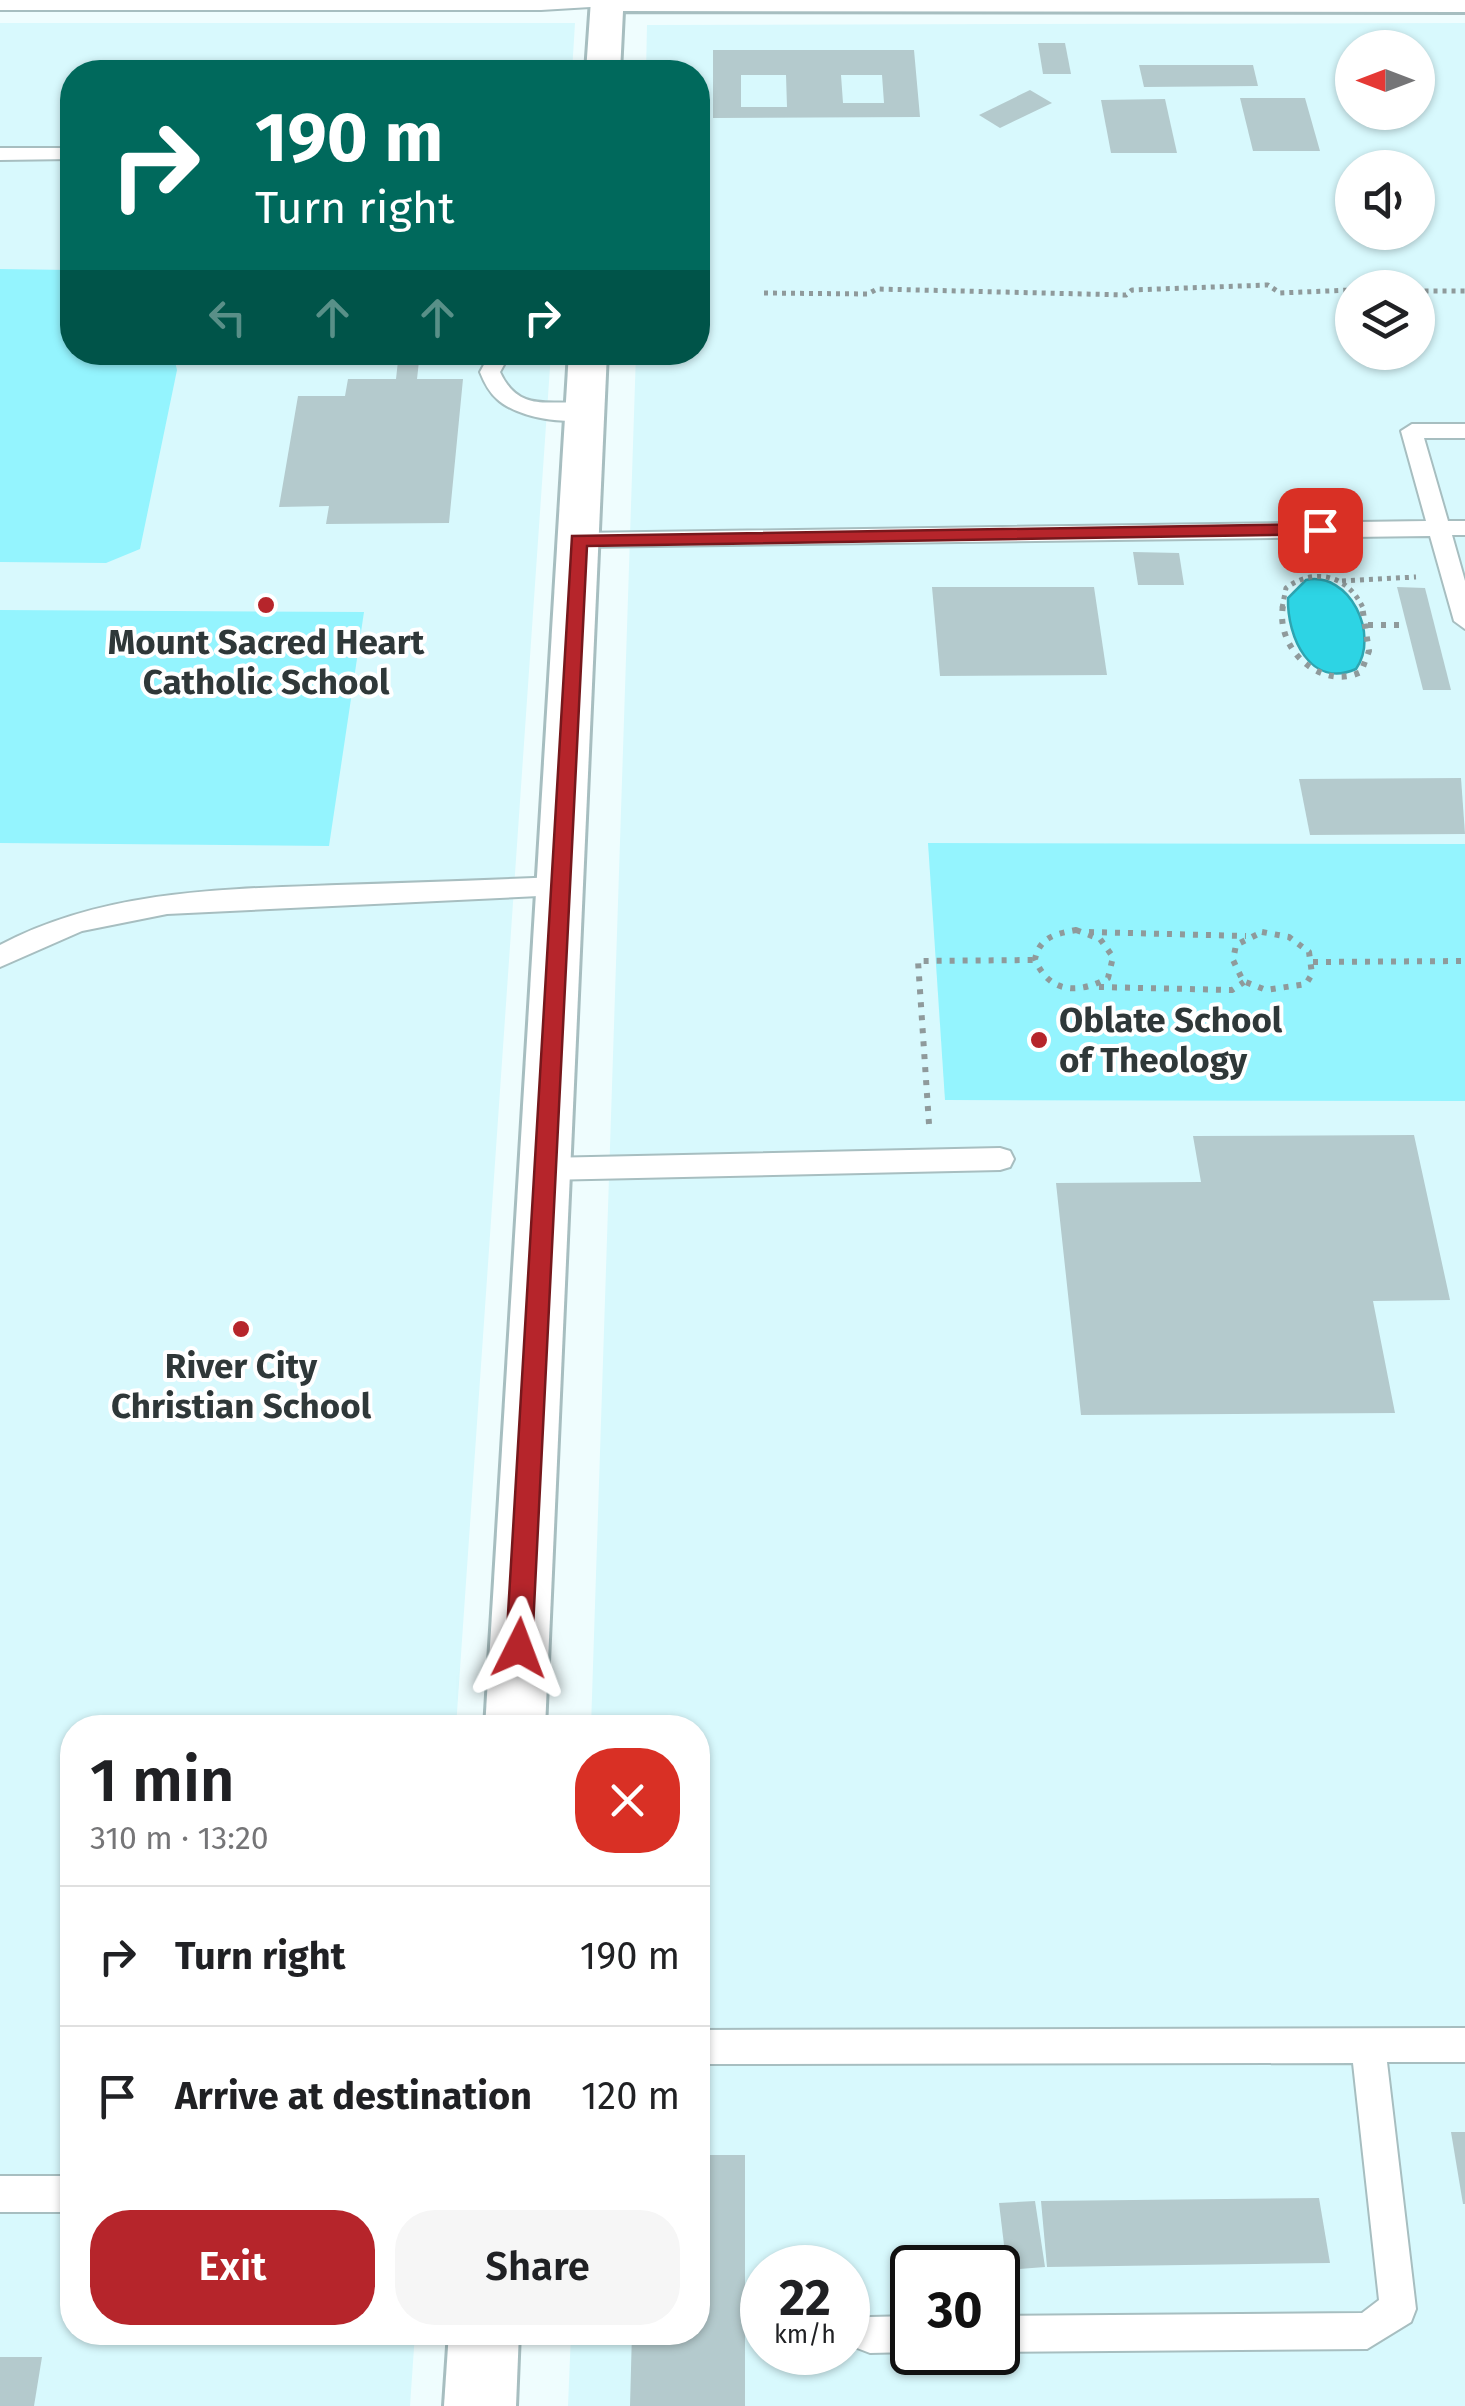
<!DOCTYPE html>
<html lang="en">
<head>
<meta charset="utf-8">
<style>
  :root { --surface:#fff; --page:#f6f6f6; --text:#202124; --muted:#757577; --line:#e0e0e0; --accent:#b6252b }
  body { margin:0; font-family:"Fira Sans",sans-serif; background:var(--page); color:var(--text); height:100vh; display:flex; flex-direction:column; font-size:38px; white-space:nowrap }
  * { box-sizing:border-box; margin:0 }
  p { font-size:32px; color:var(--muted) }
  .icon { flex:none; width:55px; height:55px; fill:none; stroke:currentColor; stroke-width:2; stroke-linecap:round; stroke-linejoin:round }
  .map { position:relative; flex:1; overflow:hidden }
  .drawer { position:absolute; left:60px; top:1715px; width:650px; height:630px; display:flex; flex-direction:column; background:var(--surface); border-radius:40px; box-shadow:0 2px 8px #0004 }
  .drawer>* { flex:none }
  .top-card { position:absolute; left:60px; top:60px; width:650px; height:305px; border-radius:40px; box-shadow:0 2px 8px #0004; background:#00695c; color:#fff; overflow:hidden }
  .needle { width:65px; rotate:270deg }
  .fabs { position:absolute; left:1335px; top:30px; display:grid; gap:20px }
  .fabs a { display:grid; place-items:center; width:100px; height:100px; border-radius:50%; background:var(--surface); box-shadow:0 2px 8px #0004; font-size:50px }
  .speed { position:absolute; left:740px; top:2245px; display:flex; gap:20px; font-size:50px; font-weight:700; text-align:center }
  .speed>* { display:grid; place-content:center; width:130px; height:130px; border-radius:50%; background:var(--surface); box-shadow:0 2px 8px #0004; line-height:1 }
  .speed small { font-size:25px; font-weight:400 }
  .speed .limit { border:5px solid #111; border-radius:15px; background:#fff; color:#111 }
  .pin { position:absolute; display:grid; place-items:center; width:85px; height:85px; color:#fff; margin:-42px; border-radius:20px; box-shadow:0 5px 15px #0006 }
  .me { position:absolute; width:110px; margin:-55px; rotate:3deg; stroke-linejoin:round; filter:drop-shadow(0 0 8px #0008) }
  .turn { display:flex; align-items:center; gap:35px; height:210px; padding:0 30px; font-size:45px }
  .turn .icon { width:130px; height:130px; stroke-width:2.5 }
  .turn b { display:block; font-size:70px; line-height:85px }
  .lanes { display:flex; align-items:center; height:95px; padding:0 30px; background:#0003; justify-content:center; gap:50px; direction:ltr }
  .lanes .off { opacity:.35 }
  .round { display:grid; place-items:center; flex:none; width:105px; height:105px; border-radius:40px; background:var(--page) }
  .headline { display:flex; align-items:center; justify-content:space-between; height:170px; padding:0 30px }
  h1 { font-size:60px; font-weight:600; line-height:75px }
  .cta { display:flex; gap:20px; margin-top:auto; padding:20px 30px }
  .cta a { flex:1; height:115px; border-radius:40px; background:var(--accent); color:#fff; font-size:40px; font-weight:600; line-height:115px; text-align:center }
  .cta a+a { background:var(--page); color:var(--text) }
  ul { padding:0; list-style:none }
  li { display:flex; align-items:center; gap:30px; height:140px; padding:0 30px; border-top:2px solid var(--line) }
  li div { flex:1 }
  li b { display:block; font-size:38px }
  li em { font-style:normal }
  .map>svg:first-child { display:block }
</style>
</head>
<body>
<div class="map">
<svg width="1465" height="2406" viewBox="0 0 1465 2406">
  <rect width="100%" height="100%" fill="#effdfe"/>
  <g fill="#d8f9fd" fill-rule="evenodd">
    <polygon points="0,23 575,23 572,72 72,72 72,352 551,353 456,1727 72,1728 72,2332 415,2333 410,2406 0,2406"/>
    <path d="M 1465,23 L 1465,2406 L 568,2406 L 571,2333 L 698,2332 L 698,1728 L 591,1727 L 636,353 L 698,352 L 698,72 L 646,72 L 647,25 ZM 1352,48 L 1418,48 L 1418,112 L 1352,112 ZM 1352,168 L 1418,168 L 1418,232 L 1352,232 ZM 1352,288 L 1418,288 L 1418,352 L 1352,352 ZM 762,2268 L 848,2268 L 848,2352 L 762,2352 ZM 912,2268 L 998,2268 L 998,2352 L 912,2352 Z"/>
  </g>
  <g fill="#94f4fe">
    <polygon points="0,269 72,270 72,352 173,353 177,370 140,549 106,563 0,562"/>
    <polygon points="0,610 364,612 329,846 0,843"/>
    <polygon points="928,843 1465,844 1465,1101 945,1100"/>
  </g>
  <path fill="#2dd4e4" stroke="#2ea5b1" stroke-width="2.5" d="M 1306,580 C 1350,571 1380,635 1356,669 C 1310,689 1287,637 1288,598 Z"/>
  <g fill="#b4cacd" fill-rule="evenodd">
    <polygon points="1038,43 1065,43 1071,74 1043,74"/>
    <path d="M 713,50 L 914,50 L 920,117 L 713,118 ZM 741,75 L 786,75 L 787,107 L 741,107 ZM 841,75 L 882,75 L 884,103 L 843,103 Z"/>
    <polygon points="1139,65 1253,65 1258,86 1144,87"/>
    <polygon points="1030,90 1052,103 1000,128 979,115"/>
    <polygon points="1240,98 1305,98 1320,151 1253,151"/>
    <polygon points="1165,99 1177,153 1111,153 1101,100"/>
    <polygon points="399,352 420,352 417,379 463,379 449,523 326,524 329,506 279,507 298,396 345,396 348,379 396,379"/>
    <polygon points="1133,552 1179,553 1184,585 1138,585"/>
    <polygon points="932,587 1094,587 1107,675 940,676"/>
    <polygon points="1397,587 1425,588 1451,690 1423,690"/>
    <polygon points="1461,778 1465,834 1310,835 1299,779"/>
    <polygon points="1414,1135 1450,1300 1373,1301 1395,1413 1081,1415 1056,1183 1201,1182 1193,1136"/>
    <polygon points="1451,2132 1465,2132 1465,2204 1463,2204"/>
    <polygon points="698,2155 745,2155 745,2406 630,2406 632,2332 698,2332"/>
    <polygon points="1319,2198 1330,2263 1047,2267 1041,2201"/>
    <polygon points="1035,2201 1045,2267 1007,2270 999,2203"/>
    <polygon points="0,2357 42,2357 34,2406 0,2406"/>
  </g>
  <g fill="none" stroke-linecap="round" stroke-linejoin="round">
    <defs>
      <g id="service">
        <polygon points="0,0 615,0 616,1 607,6 541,10 0,10"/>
        <polygon points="0,148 72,148 72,159 0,160"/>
        <path d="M 491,352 L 511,352 L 500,372 C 524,424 568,388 595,412 C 576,430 515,417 497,399 C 489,392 484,382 480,372 Z"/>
        <polygon points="1412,424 1465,424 1465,438 1424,438 1448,521 1465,521 1465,535 1452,535 1465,581 1465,629 1454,621 1430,536 578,547 567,540 578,533 1426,521 1401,431"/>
        <path d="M 560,877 L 572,886 L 560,895 L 167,914 L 82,931 L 0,967 L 0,945 C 104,890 222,889 337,885 C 411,883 486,880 560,877 Z"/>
        <polygon points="1000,1148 1010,1151 1014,1159 1010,1167 1000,1170 545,1180 535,1177 531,1169 535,1161 545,1158"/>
        <polygon points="1465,2028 1465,2062 1387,2062 1416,2309 1411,2322 1367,2349 998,2352 998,2316 1362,2313 1379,2300 1353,2063 698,2064 698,2030"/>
        <rect x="0" y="2176" width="72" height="36"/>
        <polygon points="912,2316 912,2352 870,2353 857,2348 852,2335 857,2322 870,2317"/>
      </g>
      <g id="minor">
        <polygon points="591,0 1465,0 1465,12 623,11 620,72 586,72"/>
        <polygon points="569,352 607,352 545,1728 485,1728"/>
        <polygon points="449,2332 519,2332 516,2406 444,2406"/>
      </g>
    </defs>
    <use href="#service" stroke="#a7bec0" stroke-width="4"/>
    <use href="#minor" stroke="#a7bec0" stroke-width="6"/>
    <g stroke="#8f9a9b" stroke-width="5" stroke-dasharray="4 5" stroke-linecap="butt">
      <polyline points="764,293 868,294 877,289 1126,295 1132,290 1268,285 1280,293 1352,290"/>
      <polyline points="1418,295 1420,291 1465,291"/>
      <polyline points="1342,581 1416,577"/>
      <path d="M 1282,608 L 1286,588 C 1314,567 1348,575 1363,608"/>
    </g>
    <g stroke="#8f9a9b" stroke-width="6" stroke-dasharray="5 8" stroke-linecap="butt">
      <path d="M 1283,606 C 1275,649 1321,691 1361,672 L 1369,651 L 1362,606"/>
      <polyline points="1368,625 1407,625"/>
      <path d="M 1076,930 L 1100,939 L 1113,957 L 1108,978 C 1079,994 1049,994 1035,959 C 1040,937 1055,934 1076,930 Z"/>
      <polyline points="1089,932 1246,936"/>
      <polygon points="1262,932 1289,937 1309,952 1312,974 1306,984 1266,990 1243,981 1233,960 1236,945"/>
      <polyline points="1313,962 1465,961"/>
      <polyline points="1099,987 1232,990 1244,982"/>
      <polyline points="929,1124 918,961 1033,960"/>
    </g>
    <use href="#service" fill="#fff" fill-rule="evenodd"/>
    <use href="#minor" fill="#fff" fill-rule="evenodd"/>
  </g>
  <polygon fill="#b6252b" stroke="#76181c" stroke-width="2.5" points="1320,524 1329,530 1326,534 587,546 532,1648 528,1656 519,1660 510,1656 506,1648 572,536"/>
  <g fill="#b6252b" stroke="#fff" stroke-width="4">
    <circle cx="266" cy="605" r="10"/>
    <circle cx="1039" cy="1040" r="10"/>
    <circle cx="241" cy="1329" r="10"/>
  </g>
  <g text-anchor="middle" stroke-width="8" stroke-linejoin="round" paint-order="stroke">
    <g font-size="35" font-weight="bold" fill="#2f3839" stroke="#fff">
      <text x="266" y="654">Mount Sacred Heart<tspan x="266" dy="40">Catholic School</tspan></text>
      <text x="1059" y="1032" text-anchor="start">Oblate School<tspan x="1059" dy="40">of Theology</tspan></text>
      <text x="241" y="1378">River City<tspan x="241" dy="40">Christian School</tspan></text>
    </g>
  </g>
</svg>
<div class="fabs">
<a><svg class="needle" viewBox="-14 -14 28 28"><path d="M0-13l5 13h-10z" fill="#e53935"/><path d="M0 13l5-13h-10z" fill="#757577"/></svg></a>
<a><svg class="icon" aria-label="sound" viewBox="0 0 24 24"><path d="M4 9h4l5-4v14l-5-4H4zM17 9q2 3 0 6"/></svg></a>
<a><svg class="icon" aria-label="layers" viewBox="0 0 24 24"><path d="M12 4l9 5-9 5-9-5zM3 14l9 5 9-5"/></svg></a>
</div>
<div class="speed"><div>22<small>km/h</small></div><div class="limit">30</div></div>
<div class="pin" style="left:1320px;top:530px;background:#d93025"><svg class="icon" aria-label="arrive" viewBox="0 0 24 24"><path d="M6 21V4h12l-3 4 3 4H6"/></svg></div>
<svg class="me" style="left:519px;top:1648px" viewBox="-20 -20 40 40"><path d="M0-17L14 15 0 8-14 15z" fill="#b6252b" stroke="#fff" stroke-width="4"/></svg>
<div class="top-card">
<div class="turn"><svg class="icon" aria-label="right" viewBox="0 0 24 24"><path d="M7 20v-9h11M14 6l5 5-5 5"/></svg><div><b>190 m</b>Turn right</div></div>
<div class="lanes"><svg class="icon off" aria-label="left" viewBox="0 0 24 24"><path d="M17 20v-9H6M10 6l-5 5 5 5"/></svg><svg class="icon off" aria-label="ahead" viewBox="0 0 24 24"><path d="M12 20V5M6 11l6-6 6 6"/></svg><svg class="icon off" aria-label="ahead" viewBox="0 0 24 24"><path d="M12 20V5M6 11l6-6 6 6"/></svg><svg class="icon" aria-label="right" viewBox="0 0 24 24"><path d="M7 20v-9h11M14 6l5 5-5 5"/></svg></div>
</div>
<section class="drawer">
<div class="headline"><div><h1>1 min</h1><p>310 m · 13:20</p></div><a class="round" style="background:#d93025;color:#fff"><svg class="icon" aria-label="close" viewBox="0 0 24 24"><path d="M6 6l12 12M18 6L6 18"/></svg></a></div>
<ul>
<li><svg class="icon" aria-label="right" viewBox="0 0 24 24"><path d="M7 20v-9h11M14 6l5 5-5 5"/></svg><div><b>Turn right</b></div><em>190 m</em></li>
<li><svg class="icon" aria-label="arrive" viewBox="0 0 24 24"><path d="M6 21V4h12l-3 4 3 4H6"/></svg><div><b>Arrive at destination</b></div><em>120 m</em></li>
</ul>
<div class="cta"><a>Exit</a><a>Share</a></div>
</section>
</div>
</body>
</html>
